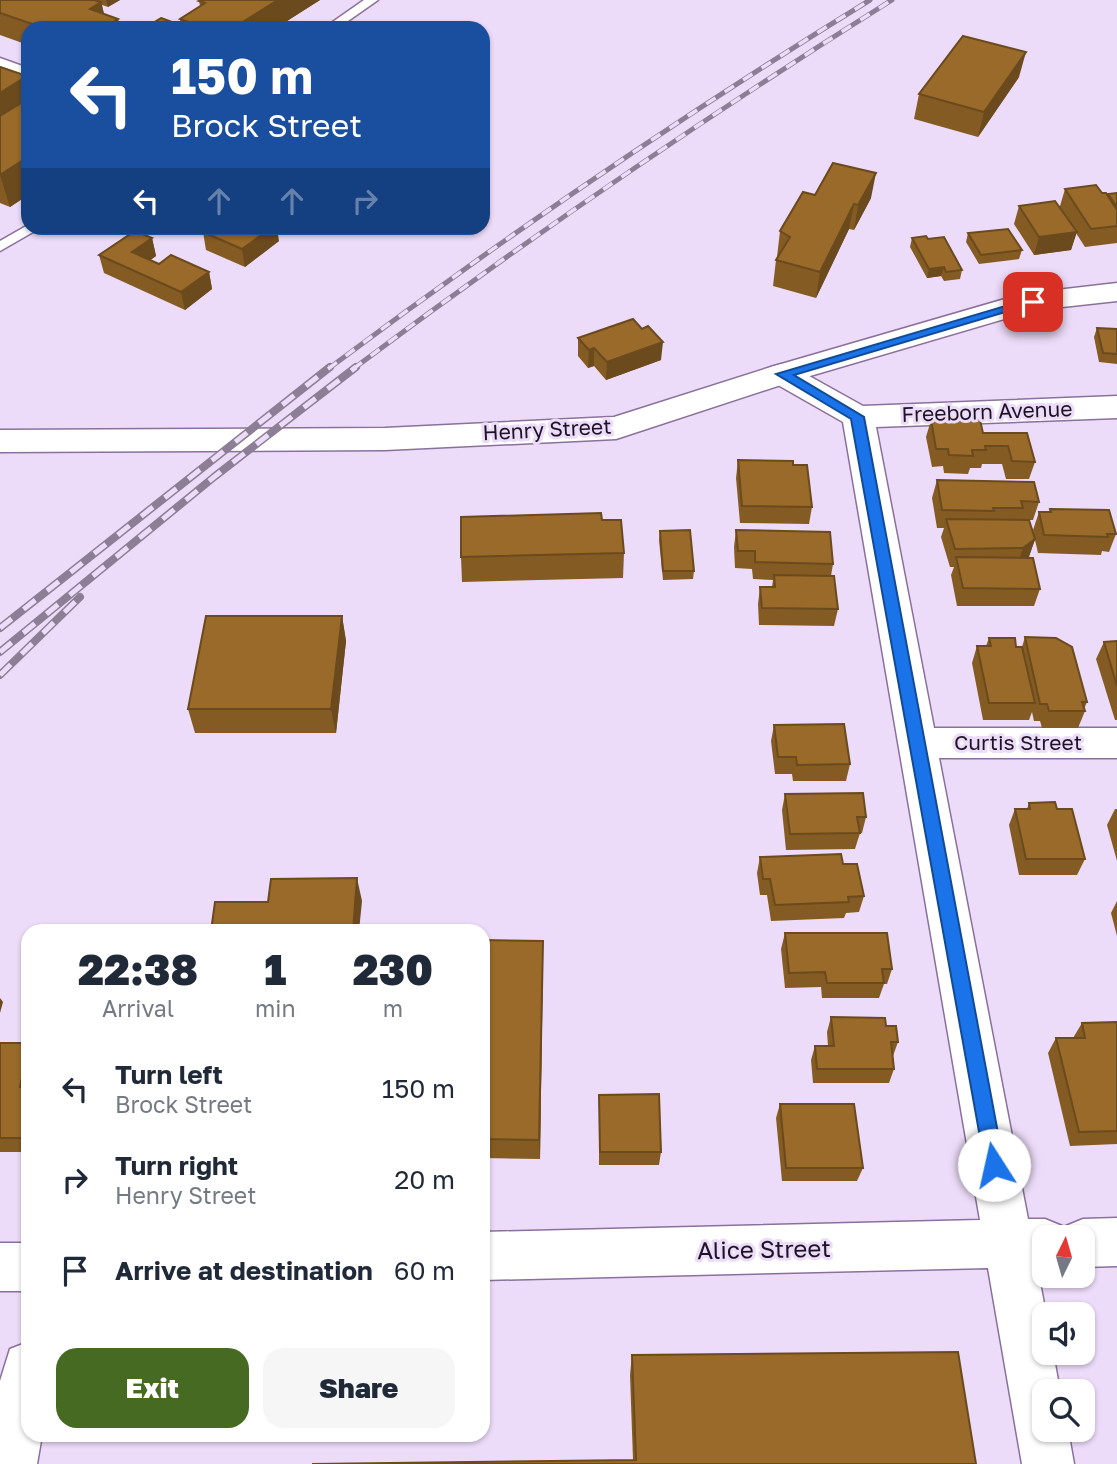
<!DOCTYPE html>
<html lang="en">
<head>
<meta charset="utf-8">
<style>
  :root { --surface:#fff; --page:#f6f6f7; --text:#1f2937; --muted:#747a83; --accent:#476a23 }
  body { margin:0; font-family:"Golos Text",sans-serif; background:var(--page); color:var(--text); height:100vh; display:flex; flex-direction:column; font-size:26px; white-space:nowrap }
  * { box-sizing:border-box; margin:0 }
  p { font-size:23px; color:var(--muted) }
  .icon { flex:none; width:38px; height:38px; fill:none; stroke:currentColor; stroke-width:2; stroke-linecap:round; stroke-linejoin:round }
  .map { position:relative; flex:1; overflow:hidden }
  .side { position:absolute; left:21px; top:924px; width:469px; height:518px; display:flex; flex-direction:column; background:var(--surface); border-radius:21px; box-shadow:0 2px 5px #0004 }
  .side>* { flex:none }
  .guide { position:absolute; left:21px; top:21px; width:469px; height:214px; border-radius:21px; box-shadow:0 2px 5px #0004; background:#1a4fa0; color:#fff; overflow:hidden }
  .needle { width:46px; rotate:5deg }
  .fabs { position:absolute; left:1032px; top:1225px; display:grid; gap:14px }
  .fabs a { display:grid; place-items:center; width:63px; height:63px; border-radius:14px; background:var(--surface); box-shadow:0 2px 5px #0004; font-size:35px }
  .pin { position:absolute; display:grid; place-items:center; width:60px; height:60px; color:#fff; margin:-30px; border-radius:14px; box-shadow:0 4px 10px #0006 }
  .me { position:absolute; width:77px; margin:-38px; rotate:350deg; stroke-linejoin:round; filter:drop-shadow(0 0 5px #0008) }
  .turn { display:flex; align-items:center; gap:24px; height:147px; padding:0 35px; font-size:32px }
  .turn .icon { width:91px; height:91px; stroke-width:2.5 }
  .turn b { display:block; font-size:49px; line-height:60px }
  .lanes { display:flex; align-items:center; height:66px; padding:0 35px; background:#0003; justify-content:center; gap:35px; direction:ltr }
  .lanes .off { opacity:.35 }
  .eta { display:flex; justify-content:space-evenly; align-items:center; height:119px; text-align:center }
  .eta b { font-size:42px; font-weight:800; line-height:49px }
  .primary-button { display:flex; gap:14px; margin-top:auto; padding:14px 35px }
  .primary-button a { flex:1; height:80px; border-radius:21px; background:var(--accent); color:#fff; font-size:28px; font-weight:800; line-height:80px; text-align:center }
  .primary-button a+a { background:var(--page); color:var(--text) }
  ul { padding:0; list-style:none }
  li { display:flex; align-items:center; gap:21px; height:91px; padding:0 35px }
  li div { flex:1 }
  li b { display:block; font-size:26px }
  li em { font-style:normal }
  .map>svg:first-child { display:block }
</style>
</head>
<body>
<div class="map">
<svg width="1117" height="1464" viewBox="0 0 1117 1464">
  <rect width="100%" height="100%" fill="#eddcf9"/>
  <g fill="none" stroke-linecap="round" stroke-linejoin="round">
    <defs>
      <g id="lane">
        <polygon points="364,0 378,0 338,28 324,28"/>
        <polygon points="0,58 28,68 28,76 0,66"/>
        <polygon points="28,225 28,228 40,228 0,251 0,241"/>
      </g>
      <g id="street">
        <polygon points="782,364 793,367 863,406 1117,396 1117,418 876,427 934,728 1117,728 1117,758 939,758 1028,1219 1045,1219 1062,1226 1064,1230 1066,1226 1083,1219 1117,1218 1117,1266 1083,1267 1083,1237 1045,1237 1045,1267 1037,1267 1046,1314 1045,1353 1053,1353 1060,1391 1045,1391 1045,1430 1068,1430 1074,1464 1022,1464 988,1268 483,1280 483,1232 980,1220 843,422 771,381 766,374 771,367"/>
        <rect x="0" y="1243" width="28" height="48"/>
        <polygon points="28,1342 28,1435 42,1435 37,1464 0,1464 0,1381 10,1349"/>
      </g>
      <polygon id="secondary" points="1117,283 1117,301 1035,310 793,381 616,439 385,450 0,452 0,430 385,428 614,417 771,367 1022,294"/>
    </defs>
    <use href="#lane" stroke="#8a709b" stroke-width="3"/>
    <use href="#street" stroke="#8a709b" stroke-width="3"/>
    <use href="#secondary" stroke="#8a709b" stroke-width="3"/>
    <use href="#lane" fill="#fff" fill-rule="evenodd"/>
    <use href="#street" fill="#fff" fill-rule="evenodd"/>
    <use href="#secondary" fill="#fff" fill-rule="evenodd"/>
    <defs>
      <g id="rail-far1">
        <path d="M 328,369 C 503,238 683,115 870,0"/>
        <path d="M 353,369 C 528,238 707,116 892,0"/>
      </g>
      <g id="rail">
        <polyline points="0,628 330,367"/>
        <polyline points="0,652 214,477 356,367"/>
        <polyline points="0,675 80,597"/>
      </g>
    </defs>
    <use href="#rail-far1" stroke="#8b7e95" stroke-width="5"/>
    <use href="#rail" stroke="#8b7e95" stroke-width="8"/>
    <use href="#rail-far1" stroke="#eddcf9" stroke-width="3.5" stroke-dasharray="11" stroke-linecap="butt"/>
    <use href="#rail" stroke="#eddcf9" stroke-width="5" stroke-dasharray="15" stroke-linecap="butt"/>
  </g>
  <g fill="#845b23">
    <polygon points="0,0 120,0 108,7 102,5 104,14 118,19 120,28 28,28 28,45 0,35"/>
    <polygon points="320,0 276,28 145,28 181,26 180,19 200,6 199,1"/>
    <polygon points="0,67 27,76 28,79 28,195 10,207 0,203"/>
    <polygon points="1019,77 978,137 914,119 919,94"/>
    <polygon points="1065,189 1102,193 1108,196 1108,194 1117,193 1117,243 1085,247 1076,233 1071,250 1034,255 1014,224 1019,206 1060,206"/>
    <polygon points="815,195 871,198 854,230 849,229 816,298 773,286 776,260 778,257 777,257 780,231"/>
    <polygon points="203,232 279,241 245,267 206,250"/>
    <polygon points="968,233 1022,250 1019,259 979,264 966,242"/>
    <polygon points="152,238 156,256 150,260 159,264 209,272 212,289 185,310 104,273 99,255"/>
    <polygon points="912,238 928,239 962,270 960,279 944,281 941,276 927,278 910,247"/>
    <polygon points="1097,328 1117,329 1117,364 1099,362 1094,337"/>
    <polygon points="578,338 661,360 606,380 594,366 588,368 578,356"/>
    <polygon points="931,420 983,433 1035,462 1029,479 1006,479 1002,464 982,464 981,468 970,468 968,474 944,473 943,466 932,467 926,437"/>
    <polygon points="738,460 793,465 812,507 809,524 740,523 736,478"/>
    <polygon points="937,480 1039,502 1033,520 1019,520 1035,538 1033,530 1039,512 1049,512 1050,509 1116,534 1109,552 1102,551 1101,555 1038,553 1035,540 1028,558 1040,589 1034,606 957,606 951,575 954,567 950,567 941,537 944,528 937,528 932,498"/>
    <polygon points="602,520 624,553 623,578 462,582 461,557"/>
    <polygon points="736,530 833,564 831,576 838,609 834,626 759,625 758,604 760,587 772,587 773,580 753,579 752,569 735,568 734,547"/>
    <polygon points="660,531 694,571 693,579 663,580 659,540"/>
    <polygon points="342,616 346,641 336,733 195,733 188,709"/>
    <polygon points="1025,637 1087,702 1084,709 1085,711 1078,728 1042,728 1040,721 1034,721 1032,712 1029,720 983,720 972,663 977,646 986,646 989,638 1016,647 1022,647"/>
    <polygon points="1117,641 1117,720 1115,720 1096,659 1104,642"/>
    <polygon points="774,725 850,764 846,781 793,781 792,774 775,774 771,741"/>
    <polygon points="785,794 866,817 862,833 860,833 855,849 786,850 782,810"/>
    <polygon points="1029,803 1057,809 1085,859 1077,875 1019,875 1009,825 1015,809 1027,809"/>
    <polygon points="1115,809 1117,809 1117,861 1107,825"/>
    <polygon points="760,857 843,864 864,896 859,912 846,913 844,918 771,921 767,895 760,895 757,873"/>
    <polygon points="1117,901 1117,936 1111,913"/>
    <polygon points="785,933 892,969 887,984 884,984 879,998 822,998 821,987 785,988 781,949"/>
    <polygon points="483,940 543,941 540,1159 483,1158"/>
    <polygon points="831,1017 886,1026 898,1042 893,1056 894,1069 889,1083 813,1083 811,1060 815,1046 828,1046 827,1032"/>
    <polygon points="1117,1022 1117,1144 1070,1146 1048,1053 1056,1038 1073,1038 1082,1023"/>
    <rect x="0" y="1043" width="28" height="109"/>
    <polygon points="599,1095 661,1152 659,1165 599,1165"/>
    <polygon points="780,1104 863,1168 857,1181 782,1181 776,1118"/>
    <polygon points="632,1355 976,1464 633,1460 630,1375"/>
  </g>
  <g fill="#6b4a1d">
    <polygon points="106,0 120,0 108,7"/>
    <polygon points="278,0 320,0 276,28 233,28"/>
    <polygon points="101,2 107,26 118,19 120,28 95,28 90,9"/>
    <polygon points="1026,52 1019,77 978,137 984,112"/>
    <polygon points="27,76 28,105 0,122 0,93"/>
    <polygon points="28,157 28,195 10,207 0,175"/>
    <polygon points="876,173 871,198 854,230 858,205"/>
    <polygon points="854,204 849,229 816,298 820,272"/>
    <polygon points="271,228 277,228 279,241 245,267 242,249"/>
    <polygon points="1077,232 1071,250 1034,255 1039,237"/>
    <polygon points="152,238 156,256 137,270 132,252"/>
    <polygon points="944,267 941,276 927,278 929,269"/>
    <polygon points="209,272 212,289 185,310 181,292"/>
    <polygon points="663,342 661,360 606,380 607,362"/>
    <polygon points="594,348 594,366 588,368 589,350"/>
    <polygon points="1035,539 1029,557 1017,566 1023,548"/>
    <polygon points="342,616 346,641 336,733 331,709"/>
    <polygon points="357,878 362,901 359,931 353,931"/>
    <polygon points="543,941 543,963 540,1159 539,1140"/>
    <polygon points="0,998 3,1002 0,1013"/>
    <polygon points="28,1051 28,1099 20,1087"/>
    <polygon points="28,1126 28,1142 25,1138"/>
  </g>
  <g fill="#996a29" stroke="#6b4a1d" stroke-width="2">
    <polygon points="0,0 94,0 101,2 90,9 118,19 103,28 44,28 0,13"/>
    <polygon points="202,0 278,0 233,28 205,28 180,19 205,3 199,1"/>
    <polygon points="161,18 188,28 145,28"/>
    <polygon points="963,36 1026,52 984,112 919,94"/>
    <polygon points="0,67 27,76 0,93"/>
    <polygon points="28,99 28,157 0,175 0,116"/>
    <polygon points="833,163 876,173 858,205 854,204 820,272 776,260 790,237 780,231 803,192 815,195"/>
    <polygon points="1096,185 1102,193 1106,193 1117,210 1117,226 1091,229 1065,189"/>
    <polygon points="1117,193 1117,207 1108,194"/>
    <polygon points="1055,201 1077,232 1039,237 1019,206"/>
    <polygon points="209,228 271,228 242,249 203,232"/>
    <polygon points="1008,229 1022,250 981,255 968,233"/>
    <polygon points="135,231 152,238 132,252 159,264 171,255 209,272 181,292 99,255"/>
    <polygon points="926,236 928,239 944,237 962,270 946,272 944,267 929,269 912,238"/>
    <polygon points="633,319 642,329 648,326 663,342 607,362 594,348 589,350 578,338"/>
    <polygon points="1097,328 1117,329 1117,354 1103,353"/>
    <polygon points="931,420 980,420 983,433 1027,433 1035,462 1012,461 1008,446 985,446 986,450 972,450 973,456 949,455 948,449 936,449"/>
    <polygon points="738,460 793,461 793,465 807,465 812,507 742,506"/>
    <polygon points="937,480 1034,482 1039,502 1021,501 1023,508 993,508 994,511 942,510"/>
    <polygon points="1050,509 1109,510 1116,534 1107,534 1108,537 1044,535 1039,512 1051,512"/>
    <polygon points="601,513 602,520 621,520 624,553 461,557 461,517"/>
    <polygon points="946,519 1029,520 1035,539 1023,548 955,549"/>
    <polygon points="690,530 694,571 663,571 660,531"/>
    <polygon points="736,530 830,532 833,564 755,562 755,551 738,551"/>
    <polygon points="956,557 1033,558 1040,589 963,588"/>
    <polygon points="774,575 834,576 838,609 762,608 760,587 775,587"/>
    <polygon points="206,616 342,616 331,709 188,709"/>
    <polygon points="1025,637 1056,638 1072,647 1087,702 1082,702 1085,711 1049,711 1047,704 1040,704"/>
    <polygon points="989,638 1015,638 1016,647 1022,647 1035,703 989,703 977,646 991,646"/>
    <polygon points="1117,641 1117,686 1104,642"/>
    <polygon points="844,724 850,764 797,765 796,757 778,757 774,725"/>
    <polygon points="863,793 866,817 857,817 860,833 790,834 785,794"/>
    <polygon points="1055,802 1057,809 1072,809 1085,859 1026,859 1015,809 1030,809 1029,803"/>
    <polygon points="841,854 843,864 857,864 864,896 848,897 849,902 775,905 770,879 763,879 760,857"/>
    <polygon points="357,878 353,931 211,931 215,902 268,902 271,879"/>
    <polygon points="785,933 887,933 892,969 882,969 884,983 827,983 825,972 789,973"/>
    <polygon points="483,940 543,941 539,1140 483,1139"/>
    <polygon points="831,1017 885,1018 886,1026 896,1026 898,1042 891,1042 894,1069 817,1069 815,1046 834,1046"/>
    <polygon points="1117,1022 1117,1131 1079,1132 1056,1038 1085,1038 1082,1023"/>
    <polygon points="0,1043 28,1043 28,1051 20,1087 28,1087 28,1126 25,1138 0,1138"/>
    <polygon points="659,1094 661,1152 600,1152 599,1095"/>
    <polygon points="780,1104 854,1104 863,1168 786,1168"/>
    <polygon points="958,1352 976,1464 312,1464 636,1460 632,1355"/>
  </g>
  <polygon fill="#1a73e8" stroke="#114b97" stroke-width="2" points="1029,299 1039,302 794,375 864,417 1004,1165 1001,1171 994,1174 987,1171 985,1165 851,419 776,374"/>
  <g text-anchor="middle" stroke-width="6" stroke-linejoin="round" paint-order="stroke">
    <g font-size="21" fill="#1d1324" stroke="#eddcf9">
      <text transform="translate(987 412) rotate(-2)" y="7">Freeborn Avenue</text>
      <text transform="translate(547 430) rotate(-3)" y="7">Henry Street</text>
      <text x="1018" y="750">Curtis Street</text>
    </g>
    <g font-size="24" fill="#1d1324" stroke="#eddcf9">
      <text transform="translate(764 1250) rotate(-1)" y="8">Alice Street</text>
    </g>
  </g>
</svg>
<div class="fabs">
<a><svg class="needle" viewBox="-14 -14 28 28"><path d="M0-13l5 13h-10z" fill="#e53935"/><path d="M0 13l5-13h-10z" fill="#747a83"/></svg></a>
<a><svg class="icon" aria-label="sound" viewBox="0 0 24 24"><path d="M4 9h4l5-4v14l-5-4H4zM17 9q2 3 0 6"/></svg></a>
<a><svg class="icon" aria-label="search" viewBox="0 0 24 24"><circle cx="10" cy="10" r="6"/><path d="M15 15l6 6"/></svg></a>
</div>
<div class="pin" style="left:1033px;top:302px;background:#d93025"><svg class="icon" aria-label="arrive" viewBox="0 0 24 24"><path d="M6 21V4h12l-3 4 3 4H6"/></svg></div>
<svg class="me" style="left:994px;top:1165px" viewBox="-20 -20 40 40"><circle r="19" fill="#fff"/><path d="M0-13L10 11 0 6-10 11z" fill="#1a73e8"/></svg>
<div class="guide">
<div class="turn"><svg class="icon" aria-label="left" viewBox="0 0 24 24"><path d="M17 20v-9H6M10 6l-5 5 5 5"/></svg><div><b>150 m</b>Brock Street</div></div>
<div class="lanes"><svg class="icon" aria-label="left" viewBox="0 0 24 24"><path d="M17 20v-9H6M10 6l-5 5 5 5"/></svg><svg class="icon off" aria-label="ahead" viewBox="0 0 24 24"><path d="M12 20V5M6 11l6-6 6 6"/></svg><svg class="icon off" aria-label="ahead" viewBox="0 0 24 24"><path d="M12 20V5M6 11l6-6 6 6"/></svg><svg class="icon off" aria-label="right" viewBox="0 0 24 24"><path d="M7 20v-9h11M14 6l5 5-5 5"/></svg></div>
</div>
<section class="side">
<div class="eta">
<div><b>22:38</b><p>Arrival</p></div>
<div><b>1</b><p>min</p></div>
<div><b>230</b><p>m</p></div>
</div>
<ul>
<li><svg class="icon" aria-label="left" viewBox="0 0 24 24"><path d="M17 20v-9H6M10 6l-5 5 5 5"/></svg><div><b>Turn left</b><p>Brock Street</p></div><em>150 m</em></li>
<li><svg class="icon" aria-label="right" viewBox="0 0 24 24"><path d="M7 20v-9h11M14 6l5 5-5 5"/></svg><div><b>Turn right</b><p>Henry Street</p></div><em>20 m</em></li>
<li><svg class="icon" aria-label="arrive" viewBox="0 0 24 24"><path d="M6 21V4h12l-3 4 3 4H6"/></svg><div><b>Arrive at destination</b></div><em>60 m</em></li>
</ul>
<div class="primary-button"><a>Exit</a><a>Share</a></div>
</section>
</div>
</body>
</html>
